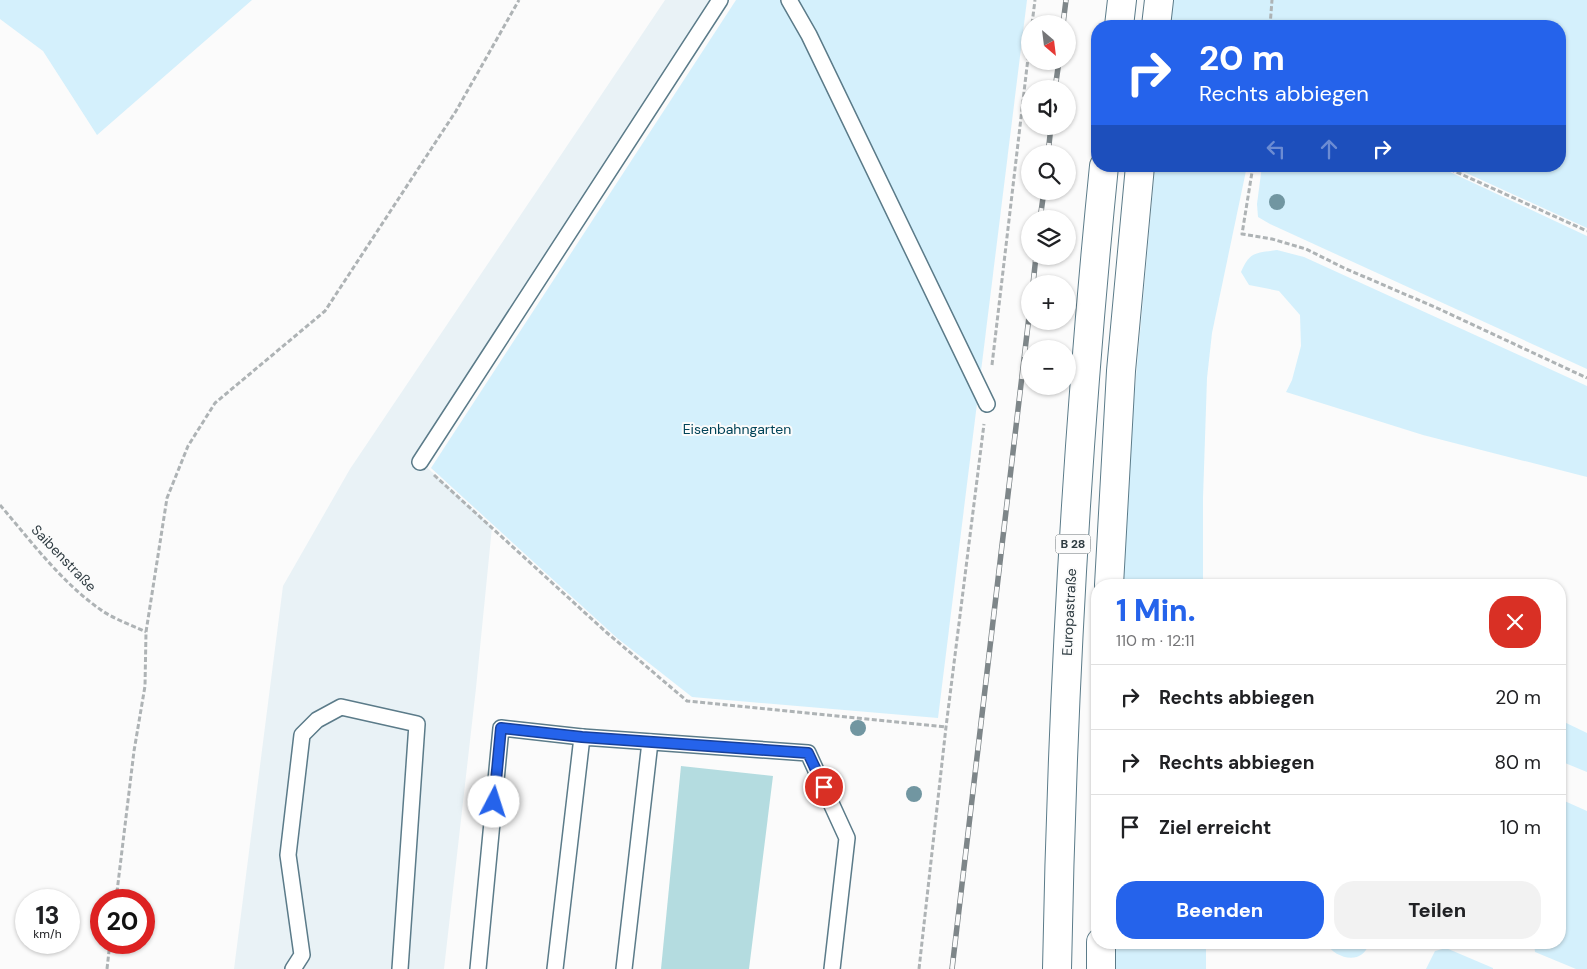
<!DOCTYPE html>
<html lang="de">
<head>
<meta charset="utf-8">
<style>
  :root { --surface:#fff; --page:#f2f2f2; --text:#202124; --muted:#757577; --line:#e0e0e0; --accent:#2563eb }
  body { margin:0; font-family:"DM Sans",sans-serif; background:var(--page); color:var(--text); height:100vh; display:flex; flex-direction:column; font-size:19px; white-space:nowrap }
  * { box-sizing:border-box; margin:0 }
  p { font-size:16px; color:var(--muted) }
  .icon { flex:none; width:28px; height:28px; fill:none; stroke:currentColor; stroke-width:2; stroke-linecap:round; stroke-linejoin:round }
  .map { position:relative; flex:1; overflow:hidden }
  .sheet { position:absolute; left:1091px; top:579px; width:475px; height:370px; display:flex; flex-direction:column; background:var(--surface); border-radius:20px; box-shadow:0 1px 4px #0004 }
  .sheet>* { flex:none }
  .hud { position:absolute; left:1091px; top:20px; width:475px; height:152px; border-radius:20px; box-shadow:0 1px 4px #0004; background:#2563eb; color:#fff; overflow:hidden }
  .needle { width:32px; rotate:152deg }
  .buttons { position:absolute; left:1021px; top:15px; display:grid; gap:10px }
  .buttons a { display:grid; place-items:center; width:55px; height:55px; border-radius:50%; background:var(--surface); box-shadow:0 1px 4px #0004; font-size:25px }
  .speed { position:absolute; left:15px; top:889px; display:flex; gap:10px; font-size:25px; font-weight:700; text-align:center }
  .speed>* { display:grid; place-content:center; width:65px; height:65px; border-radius:50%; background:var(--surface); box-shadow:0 1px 4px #0004; line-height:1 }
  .speed small { font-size:12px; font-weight:400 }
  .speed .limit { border:8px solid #d22; background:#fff; color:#111 }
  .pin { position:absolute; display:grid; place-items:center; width:42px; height:42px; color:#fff; margin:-21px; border:2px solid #fff; border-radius:50%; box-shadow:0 1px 5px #0007 }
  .me { position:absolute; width:55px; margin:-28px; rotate:5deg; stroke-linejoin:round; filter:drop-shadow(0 0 4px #0008) }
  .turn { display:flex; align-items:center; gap:18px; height:105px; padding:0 25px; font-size:22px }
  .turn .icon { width:65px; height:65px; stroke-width:2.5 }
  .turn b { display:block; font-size:35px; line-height:42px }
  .lanes { display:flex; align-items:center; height:48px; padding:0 25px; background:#0003; justify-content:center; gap:25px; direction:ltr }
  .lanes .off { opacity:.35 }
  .round { display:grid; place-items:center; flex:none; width:52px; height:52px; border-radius:20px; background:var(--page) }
  .headline { display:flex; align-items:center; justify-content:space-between; height:85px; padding:0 25px }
  h1 { font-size:30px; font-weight:800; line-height:38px; color:var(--accent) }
  .action { display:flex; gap:10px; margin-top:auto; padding:10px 25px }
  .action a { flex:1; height:58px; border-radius:20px; background:var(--accent); color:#fff; font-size:20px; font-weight:800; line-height:58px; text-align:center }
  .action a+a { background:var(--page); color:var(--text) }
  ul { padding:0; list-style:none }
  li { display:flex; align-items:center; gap:15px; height:65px; padding:0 25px; border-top:1px solid var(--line) }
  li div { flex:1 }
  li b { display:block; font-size:19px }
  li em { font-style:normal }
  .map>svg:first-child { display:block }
</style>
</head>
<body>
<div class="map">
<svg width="1587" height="969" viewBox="0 0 1587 969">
  <rect width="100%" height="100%" fill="#fbfbfb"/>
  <polygon fill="#e9f2f6" points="665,0 720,0 420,461 492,527 476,688 444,969 234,969 283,586 350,469"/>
  <g fill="#d4f0fc">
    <polygon points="0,0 252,0 97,135 43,51 0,19"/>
    <polygon points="736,0 1027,0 938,718 692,697 617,638 431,468"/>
    <polygon points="1173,0 1587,0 1587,228 1451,166 1560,166 1560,26 1170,26"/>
    <polygon points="1155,166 1247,166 1212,333 1207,378 1203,498 1203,585 1122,585 1127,477"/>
    <polygon points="1262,166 1437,166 1587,236 1587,369 1270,224 1258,217 1257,204"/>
    <path d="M 1277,250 L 1304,257 L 1587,386 L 1587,477 L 1423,435 L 1286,392 L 1292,380 L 1301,346 L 1300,315 L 1279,291 L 1249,285 L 1241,272 C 1250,251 1256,253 1277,250 Z"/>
    <polygon points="1560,720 1587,733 1587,772 1560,761"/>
    <polygon points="1560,799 1587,811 1587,969 1576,969 1535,952 1534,943 1560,942"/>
    <rect x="1113" y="943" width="93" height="26"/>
    <path d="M 1326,943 L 1369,943 C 1363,966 1335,959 1326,943 Z"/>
    <polygon points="1446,948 1493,968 1493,969 1426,969 1435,951"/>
  </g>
  <polygon fill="#b4dce0" points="681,766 773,776 749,969 661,969"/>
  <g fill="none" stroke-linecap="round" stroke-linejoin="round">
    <defs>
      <g id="service">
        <polyline points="789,0 809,35 987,404"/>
        <polyline points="420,462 720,0"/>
        <polyline points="293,969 302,955 288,855 302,735 317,720 341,707 417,724 400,969"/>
        <polyline points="478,969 501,728 582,737"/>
        <polyline points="555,969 582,737 808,753 847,838 832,969"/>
        <polyline points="624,969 650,742"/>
      </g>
      <g id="primary">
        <polyline points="1119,26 1122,0"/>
        <polyline points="1156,26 1159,0"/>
        <polyline points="1109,585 1121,371 1140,166"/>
        <polyline points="1101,942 1101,969"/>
        <path d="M 1057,969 C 1062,701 1077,433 1104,166"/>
      </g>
    </defs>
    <use href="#service" stroke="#5b7b89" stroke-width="18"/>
    <use href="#primary" stroke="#5b7b89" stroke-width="30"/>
    <g stroke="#aeb3b5" stroke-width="3" stroke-dasharray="5 2.5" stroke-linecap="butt">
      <polyline points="1032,24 1035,0"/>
      <polyline points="1270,26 1272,0"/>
      <polyline points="1253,166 1242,234 1272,239 1306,249 1344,268 1437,308 1587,378"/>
      <polyline points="1443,166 1587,231"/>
      <polyline points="992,365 1030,41"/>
      <polyline points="434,475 606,632 687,701 946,727"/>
      <path d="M 0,505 C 31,541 61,582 101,610 C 114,619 131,625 146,632"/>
      <polyline points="116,900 134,751 145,686 146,632 167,498 188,446 215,403 325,311 456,111 519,0"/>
      <polyline points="107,969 110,942"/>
      <polyline points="919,969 946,727 984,424"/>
    </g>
    <use href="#service" stroke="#fff" stroke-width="15"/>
    <use href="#primary" stroke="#fff" stroke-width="28"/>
    <defs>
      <g id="rail">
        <polyline points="1063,24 1066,0"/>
        <polyline points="1055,89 1059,61"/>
        <polyline points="1048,154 1051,126"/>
        <polyline points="1040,219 1044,191"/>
        <polyline points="1033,284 1036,256"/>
        <polyline points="952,969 1030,308"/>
      </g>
    </defs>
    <use href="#rail" stroke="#7e8689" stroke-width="5.5"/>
    <use href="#rail" stroke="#fbfbfb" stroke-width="4" stroke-dasharray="11" stroke-linecap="butt"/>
  </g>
  <g fill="#7196a1">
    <circle cx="1277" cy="202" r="8"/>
    <circle cx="858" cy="728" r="8"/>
    <circle cx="914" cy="794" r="8"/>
  </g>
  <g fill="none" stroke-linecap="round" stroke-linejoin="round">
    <defs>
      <polyline id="route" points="494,802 501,728 582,737 808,753 824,787"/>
    </defs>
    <use href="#route" stroke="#184099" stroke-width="12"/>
    <use href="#route" stroke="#2563eb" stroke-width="9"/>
  </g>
  <g text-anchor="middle" stroke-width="4" stroke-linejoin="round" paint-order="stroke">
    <rect fill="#fbfbfb" stroke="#6c7579" stroke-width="1" x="1055.5" y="534.5" width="35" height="19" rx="4"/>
    <g font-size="12" font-weight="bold" fill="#2e3b41">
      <text x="1073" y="548">B 28</text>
    </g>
    <g font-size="14" fill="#004358" stroke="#fbfbfb">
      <text x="737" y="434">Eisenbahngarten</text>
    </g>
    <g font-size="14" fill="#2e3b41" stroke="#fbfbfb">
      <text transform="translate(64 558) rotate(46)" y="5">Saibenstraße</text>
      <text transform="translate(1069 612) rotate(-87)" y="5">Europastraße</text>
    </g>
  </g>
</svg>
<div class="buttons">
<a><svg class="needle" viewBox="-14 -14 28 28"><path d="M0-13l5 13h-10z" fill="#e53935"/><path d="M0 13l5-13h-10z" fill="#757577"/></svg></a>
<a><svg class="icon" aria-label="sound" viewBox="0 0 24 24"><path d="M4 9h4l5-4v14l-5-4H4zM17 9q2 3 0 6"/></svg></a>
<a><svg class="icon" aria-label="search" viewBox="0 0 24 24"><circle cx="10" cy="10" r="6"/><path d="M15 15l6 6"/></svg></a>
<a><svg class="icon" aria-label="layers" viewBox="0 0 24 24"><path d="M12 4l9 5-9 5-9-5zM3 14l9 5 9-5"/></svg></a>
<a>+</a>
<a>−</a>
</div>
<div class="speed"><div>13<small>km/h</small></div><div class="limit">20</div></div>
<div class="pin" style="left:824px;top:787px;background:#d93025"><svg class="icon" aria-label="arrive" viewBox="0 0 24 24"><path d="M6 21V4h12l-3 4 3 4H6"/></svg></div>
<svg class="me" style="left:494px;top:802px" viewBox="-20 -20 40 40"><circle r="19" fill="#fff"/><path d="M0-13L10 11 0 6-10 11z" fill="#2563eb"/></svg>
<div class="hud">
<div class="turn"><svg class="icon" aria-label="right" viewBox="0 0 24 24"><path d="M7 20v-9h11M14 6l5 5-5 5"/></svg><div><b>20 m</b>Rechts abbiegen</div></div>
<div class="lanes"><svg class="icon off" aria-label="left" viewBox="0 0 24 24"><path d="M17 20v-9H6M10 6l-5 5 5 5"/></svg><svg class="icon off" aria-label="ahead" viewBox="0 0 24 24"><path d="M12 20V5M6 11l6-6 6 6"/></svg><svg class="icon" aria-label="right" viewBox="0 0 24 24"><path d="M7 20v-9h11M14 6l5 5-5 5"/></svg></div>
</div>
<section class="sheet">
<div class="headline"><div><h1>1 Min.</h1><p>110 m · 12:11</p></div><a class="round" style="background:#d93025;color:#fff"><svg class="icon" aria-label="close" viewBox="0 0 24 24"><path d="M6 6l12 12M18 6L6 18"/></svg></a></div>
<ul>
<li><svg class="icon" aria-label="right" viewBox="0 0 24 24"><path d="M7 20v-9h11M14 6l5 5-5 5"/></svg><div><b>Rechts abbiegen</b></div><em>20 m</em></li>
<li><svg class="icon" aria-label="right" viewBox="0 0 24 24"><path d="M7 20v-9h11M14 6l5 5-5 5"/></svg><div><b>Rechts abbiegen</b></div><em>80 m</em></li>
<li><svg class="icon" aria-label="arrive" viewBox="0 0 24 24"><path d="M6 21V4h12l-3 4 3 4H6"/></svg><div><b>Ziel erreicht</b></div><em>10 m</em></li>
</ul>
<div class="action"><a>Beenden</a><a>Teilen</a></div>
</section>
</div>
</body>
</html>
